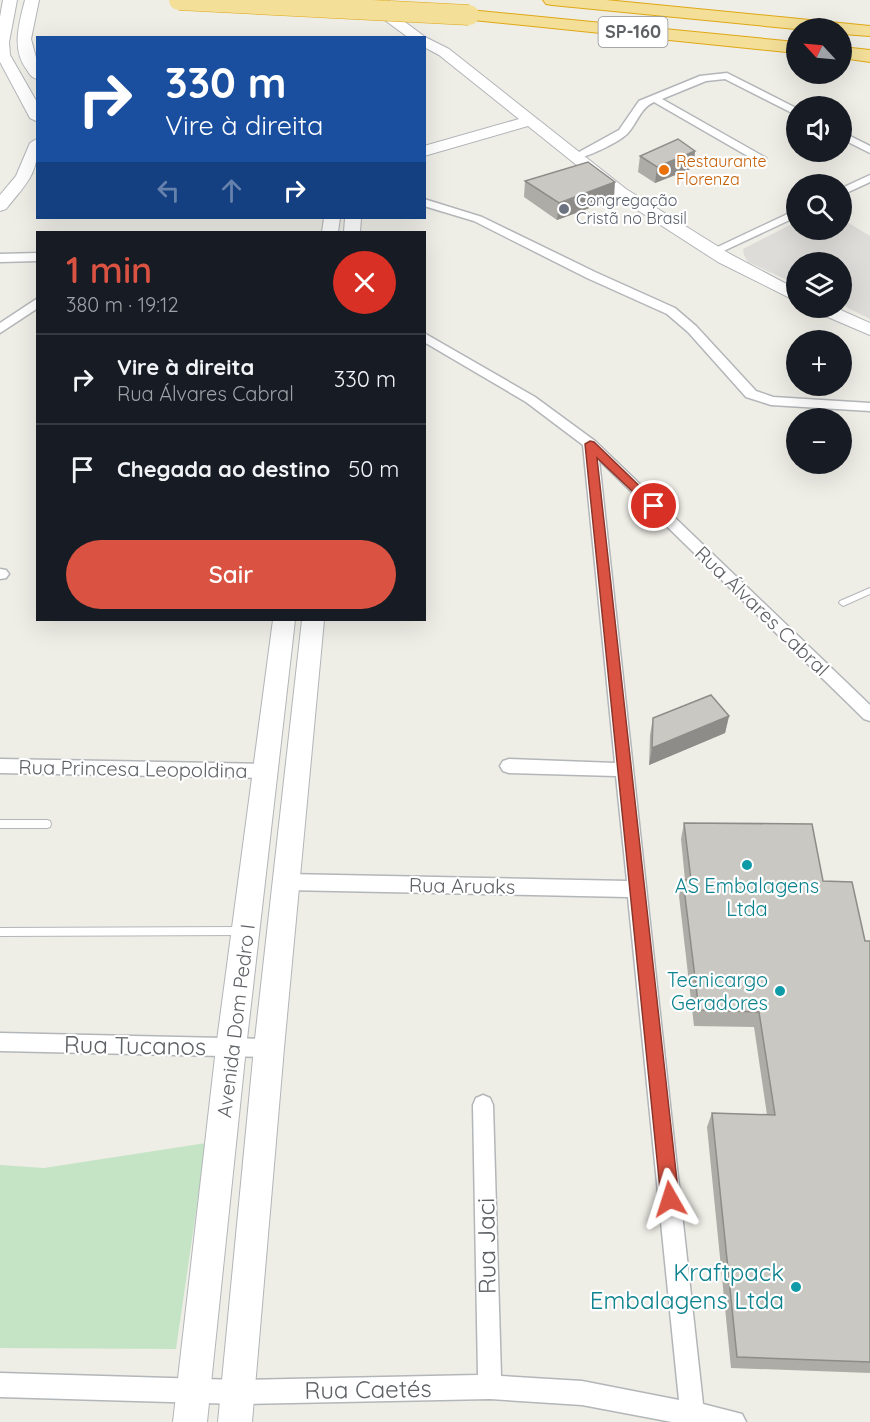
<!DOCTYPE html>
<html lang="pt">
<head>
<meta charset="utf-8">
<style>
  :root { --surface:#171b24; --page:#20242c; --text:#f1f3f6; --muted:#9ea1a6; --line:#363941; --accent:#da5241 }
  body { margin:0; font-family:Quicksand,sans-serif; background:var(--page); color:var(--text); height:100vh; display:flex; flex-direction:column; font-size:22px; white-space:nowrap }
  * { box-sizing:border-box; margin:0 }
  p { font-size:20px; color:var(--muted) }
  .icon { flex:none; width:33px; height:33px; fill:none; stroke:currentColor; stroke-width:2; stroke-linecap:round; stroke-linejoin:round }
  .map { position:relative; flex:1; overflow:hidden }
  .details { position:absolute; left:36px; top:231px; width:390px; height:390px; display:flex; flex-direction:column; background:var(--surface); border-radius:0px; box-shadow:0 6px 24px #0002 }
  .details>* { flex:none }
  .banner { position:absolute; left:36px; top:36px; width:390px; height:183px; border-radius:0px; box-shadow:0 6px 24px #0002; background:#1a4fa0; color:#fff; overflow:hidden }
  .needle { width:39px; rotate:296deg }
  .controls { position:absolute; left:786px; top:18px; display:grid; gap:12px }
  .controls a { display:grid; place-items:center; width:66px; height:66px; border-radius:50%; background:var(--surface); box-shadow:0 6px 24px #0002; font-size:30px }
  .pin { position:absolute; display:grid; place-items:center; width:51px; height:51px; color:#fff; margin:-26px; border:3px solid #fff; border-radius:50%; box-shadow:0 2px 6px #0007 }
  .me { position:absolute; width:66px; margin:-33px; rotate:354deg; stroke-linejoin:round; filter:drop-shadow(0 0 4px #0008) }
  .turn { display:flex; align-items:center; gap:21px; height:126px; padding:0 30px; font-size:27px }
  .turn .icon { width:78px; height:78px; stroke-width:2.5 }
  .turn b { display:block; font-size:42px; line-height:51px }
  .lanes { display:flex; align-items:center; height:57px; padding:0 30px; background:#0003; justify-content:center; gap:30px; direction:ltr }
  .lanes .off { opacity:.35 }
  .round { display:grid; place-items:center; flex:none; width:63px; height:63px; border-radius:32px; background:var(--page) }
  .head { display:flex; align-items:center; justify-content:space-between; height:102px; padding:0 30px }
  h1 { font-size:36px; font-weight:600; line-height:45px; color:var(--accent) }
  .primary-button { display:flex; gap:12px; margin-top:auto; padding:12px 30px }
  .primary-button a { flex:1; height:69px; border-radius:36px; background:var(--accent); color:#fff; font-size:24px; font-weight:600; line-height:69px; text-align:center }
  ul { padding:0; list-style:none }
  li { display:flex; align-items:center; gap:18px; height:90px; padding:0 30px; border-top:2px solid var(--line) }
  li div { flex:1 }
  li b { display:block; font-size:22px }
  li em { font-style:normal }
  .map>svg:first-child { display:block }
</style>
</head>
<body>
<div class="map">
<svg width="870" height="1422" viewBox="0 0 870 1422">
  <rect width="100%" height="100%" fill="#eeede6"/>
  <polygon fill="#dddcd8" points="842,219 870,236 870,319 842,305 842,262 796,262 796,284 748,262 744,255 743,249 796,222 796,230 842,230"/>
  <polygon fill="#c5e4c6" points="206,1143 176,1349 0,1348 0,1165 44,1168"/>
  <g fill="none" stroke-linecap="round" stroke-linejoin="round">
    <defs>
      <g id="lane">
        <polygon points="870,588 870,594 843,606 839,603 840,601"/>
        <polygon points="0,820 47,820 50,821 51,824 50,827 47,828 0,828"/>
        <polygon points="243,927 246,928 248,931 246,934 243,935 0,936 0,928"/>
      </g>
      <g id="street">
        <path d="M 727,73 L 796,108 L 796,115 L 725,79 L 706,81 L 662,99 L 766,158 L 766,162 L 758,162 L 654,102 C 640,108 637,124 627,134 C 619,142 581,161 571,159 L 570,157 L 619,130 L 639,101 L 700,76 Z"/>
        <polygon points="842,132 870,146 870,153 842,139"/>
        <polygon points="870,175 870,182 842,195 842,188"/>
        <polygon points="424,199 482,217 595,272 675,308 696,326 756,391 773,397 870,403 870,411 771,405 746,397 688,332 667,314 587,278 474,221 424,206"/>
        <polygon points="796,210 796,217 717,254 709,254 707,252"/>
        <polygon points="38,253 38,261 0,262 0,254"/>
        <polygon points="38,298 38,308 0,333 0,323"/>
        <polygon points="424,333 535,397 595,441 870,705 870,721 864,719 599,460 703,1404 742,1414 746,1422 672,1422 582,1405 490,1399 238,1404 0,1397 0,1373 238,1380 478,1375 473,1105 476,1098 483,1095 490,1098 493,1105 501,1376 582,1381 679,1400 628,897 286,890 280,887 277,882 280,877 286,874 627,881 616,776 509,773 503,771 500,766 503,761 509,759 615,763 583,445 526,402 424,342"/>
        <polygon points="0,569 6,570 9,574 6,578 0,579"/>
        <polygon points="0,759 265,764 271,766 274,771 271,776 265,778 0,773"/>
        <polygon points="0,1033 269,1039 276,1042 279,1048 276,1054 269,1057 0,1051"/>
      </g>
      <g id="secondary">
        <polygon points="3,0 17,0 9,42 10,55 38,104 38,122 30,118 0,62 0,17"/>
        <path d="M 25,0 L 39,0 L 31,39 L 38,65 L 38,79 C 32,78 30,75 27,70 C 11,49 19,24 25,0 Z"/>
        <polygon points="374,0 388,0 393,13 425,37 449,49 626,189 730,254 796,289 796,301 718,262 614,195 528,126 424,156 424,146 519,119 439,55 424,47 424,38 409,38 382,18"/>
        <path d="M 38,138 C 38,176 28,181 6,209 L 0,211 L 0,195 L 16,176 L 30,143 Z"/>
        <polygon points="324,218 340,218 338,232 322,232"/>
        <polygon points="345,218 361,218 360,232 344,232"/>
        <polygon points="813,308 836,308 870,323 870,335 816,312"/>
        <polygon points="273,620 295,620 246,1048 207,1422 173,1422 216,1048"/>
        <polygon points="302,620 324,620 284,1048 252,1422 218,1422 254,1048"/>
      </g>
      <g id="highway">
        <polygon points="543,0 606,0 870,26 870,36 842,34 842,28 796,29 552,5 546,4"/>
        <polygon points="469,10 796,42 796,53 463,19 460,15 463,11"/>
        <polygon points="842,47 870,50 870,62 842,58"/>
      </g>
    </defs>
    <use href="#lane" stroke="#b3b6b9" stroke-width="2"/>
    <use href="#street" stroke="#b3b6b9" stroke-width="3"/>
    <use href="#secondary" stroke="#b2b5b9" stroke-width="2"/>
    <use href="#highway" stroke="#dfa715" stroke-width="2"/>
    <use href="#lane" fill="#fff" fill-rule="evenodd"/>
    <use href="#street" fill="#fff" fill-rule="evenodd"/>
    <use href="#secondary" fill="#fff" fill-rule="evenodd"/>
    <use href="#highway" fill="#f3df98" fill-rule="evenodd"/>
    <defs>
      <polyline id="highway-bridge" points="179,0 469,15"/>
    </defs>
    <use href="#highway-bridge" stroke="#dfa715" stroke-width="21" stroke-linecap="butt"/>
    <use href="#highway-bridge" stroke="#f3df98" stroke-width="20"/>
  </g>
  <g fill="#aeaca7">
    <polygon points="695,151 693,168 655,183 638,172 640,156"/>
    <polygon points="525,181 614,199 557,220 524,197"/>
    <polygon points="729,716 725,733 649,765 650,735 653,718"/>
    <polygon points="684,823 823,881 865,941 870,941 870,1373 731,1368 707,1127 712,1113 767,1115 754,1027 694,1026 679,896 683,880 685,880 681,839"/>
  </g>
  <g fill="#8d8c88">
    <polygon points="695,151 693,168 655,183 657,167"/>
    <polygon points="615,182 614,199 557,220 559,203"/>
    <polygon points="729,716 725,733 649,765 652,748"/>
  </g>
  <g fill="#cac8c2" stroke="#8d8c88" stroke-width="1.5">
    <polygon points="678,139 695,151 657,167 640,156"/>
    <polygon points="588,162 615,182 559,203 525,181"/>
    <polygon points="711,695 729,716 652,748 653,718"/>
    <polygon points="684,823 812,824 823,881 852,882 865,941 870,941 870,1362 737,1357 712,1113 775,1115 759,1012 699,1010 683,880 691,880"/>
  </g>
  <polygon fill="#da5241" stroke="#8e352a" stroke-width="1.5" points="590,441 594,442 660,506 654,510 650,508 597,458 679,1199 676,1205 670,1208 664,1205 661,1199 585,444"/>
  <circle fill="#e8710a" stroke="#fff" stroke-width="2" cx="664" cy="170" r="6"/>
  <circle fill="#6b7280" stroke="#fff" stroke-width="2" cx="564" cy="209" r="6"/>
  <g fill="#0f9aa8" stroke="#fff" stroke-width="2">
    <circle cx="747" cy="865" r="6"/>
    <circle cx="780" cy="991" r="6"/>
    <circle cx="796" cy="1287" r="6"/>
  </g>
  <g text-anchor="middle" stroke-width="4.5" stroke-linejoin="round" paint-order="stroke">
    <g font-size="16" fill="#c56008" stroke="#fff" text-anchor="start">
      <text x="676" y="167">Restaurante<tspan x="676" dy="18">Florenza</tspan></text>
    </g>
    <g font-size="16" fill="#5b616d" stroke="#fff" text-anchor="start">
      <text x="576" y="206">Congregação<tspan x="576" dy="18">Cristã no Brasil</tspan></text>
    </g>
    <rect fill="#fff" stroke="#8e9093" stroke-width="1.5" x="598.5" y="17" width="69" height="30" rx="4.5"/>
    <g font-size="18" font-weight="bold" fill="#5e6165">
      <text x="633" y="38">SP-160</text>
    </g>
    <g font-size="20" fill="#5e6165" stroke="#fff">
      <text transform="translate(762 611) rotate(44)" y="7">Rua Álvares Cabral</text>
      <text transform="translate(133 769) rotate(1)" y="7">Rua Princesa Leopoldina</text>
      <text transform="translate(462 886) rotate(1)" y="7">Rua Aruaks</text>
      <text transform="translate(236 1021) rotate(-83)" y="7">Avenida Dom Pedro I</text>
    </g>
    <g font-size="20" fill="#0d838f" stroke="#fff">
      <text x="747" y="893">AS Embalagens<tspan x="747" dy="23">Ltda</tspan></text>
      <text x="768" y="987" text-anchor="end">Tecnicargo<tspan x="768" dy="23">Geradores</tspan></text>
    </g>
    <g font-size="24" fill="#5e6165" stroke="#fff">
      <text transform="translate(135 1046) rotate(1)" y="8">Rua Tucanos</text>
      <text transform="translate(487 1246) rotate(-91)" y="8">Rua Jaci</text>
      <text transform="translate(368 1390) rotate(-1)" y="8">Rua Caetés</text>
    </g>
    <g font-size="24" fill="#0d838f" stroke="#fff" text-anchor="end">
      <text x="784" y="1281">Kraftpack<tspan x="784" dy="28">Embalagens Ltda</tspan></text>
    </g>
  </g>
</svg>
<div class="controls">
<a><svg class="needle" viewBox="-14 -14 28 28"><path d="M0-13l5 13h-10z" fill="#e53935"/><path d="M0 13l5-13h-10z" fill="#9ea1a6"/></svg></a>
<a><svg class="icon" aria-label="sound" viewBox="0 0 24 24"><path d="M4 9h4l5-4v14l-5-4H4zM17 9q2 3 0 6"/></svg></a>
<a><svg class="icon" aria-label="search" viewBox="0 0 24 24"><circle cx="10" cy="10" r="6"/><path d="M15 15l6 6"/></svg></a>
<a><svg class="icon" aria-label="layers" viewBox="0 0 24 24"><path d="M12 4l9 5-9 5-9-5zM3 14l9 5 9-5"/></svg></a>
<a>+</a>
<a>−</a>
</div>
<div class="pin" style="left:654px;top:506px;background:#d93025"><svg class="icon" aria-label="arrive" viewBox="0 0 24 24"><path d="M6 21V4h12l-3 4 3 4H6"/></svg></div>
<svg class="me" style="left:670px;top:1199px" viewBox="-20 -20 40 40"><path d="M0-17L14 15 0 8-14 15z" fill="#da5241" stroke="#fff" stroke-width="4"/></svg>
<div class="banner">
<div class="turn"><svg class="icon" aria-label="right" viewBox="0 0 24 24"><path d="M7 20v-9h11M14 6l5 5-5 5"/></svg><div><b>330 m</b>Vire à direita</div></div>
<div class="lanes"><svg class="icon off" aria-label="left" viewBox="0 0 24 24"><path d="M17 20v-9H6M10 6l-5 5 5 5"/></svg><svg class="icon off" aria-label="ahead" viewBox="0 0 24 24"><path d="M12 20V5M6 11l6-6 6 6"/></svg><svg class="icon" aria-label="right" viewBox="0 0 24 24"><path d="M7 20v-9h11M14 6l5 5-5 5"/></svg></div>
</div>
<section class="details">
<div class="head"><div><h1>1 min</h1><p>380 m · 19:12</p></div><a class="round" style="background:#d93025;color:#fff"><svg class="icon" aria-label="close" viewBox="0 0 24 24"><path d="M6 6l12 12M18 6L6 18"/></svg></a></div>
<ul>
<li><svg class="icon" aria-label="right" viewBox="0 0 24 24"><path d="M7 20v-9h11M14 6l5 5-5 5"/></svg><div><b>Vire à direita</b><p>Rua Álvares Cabral</p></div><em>330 m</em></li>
<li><svg class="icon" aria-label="arrive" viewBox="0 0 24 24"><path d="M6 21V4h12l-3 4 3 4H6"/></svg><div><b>Chegada ao destino</b></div><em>50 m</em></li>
</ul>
<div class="primary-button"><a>Sair</a></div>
</section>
</div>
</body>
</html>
